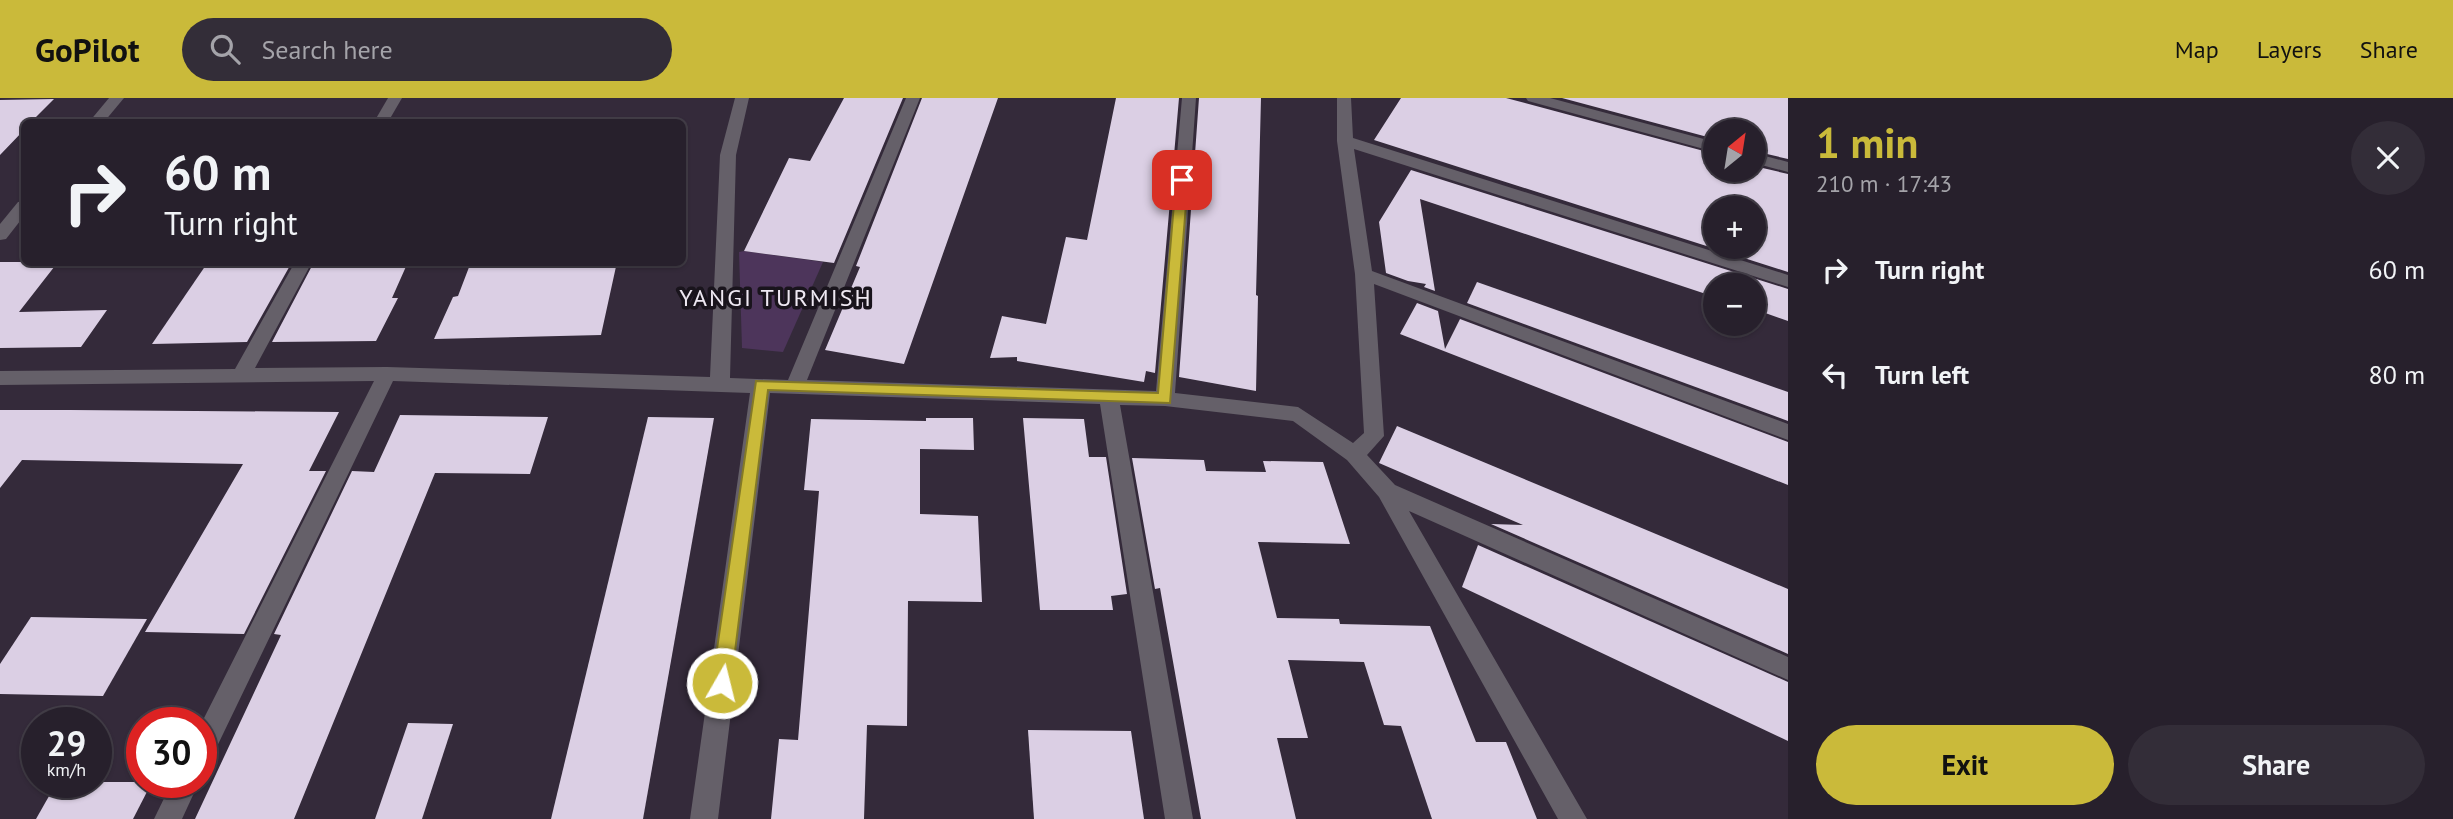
<!DOCTYPE html>
<html lang="en">
<head>
<meta charset="utf-8">
<style>
  :root { --surface:#27202c; --page:#332d38; --text:#f1f3f6; --muted:#a4a3a9; --line:#433e48; --accent:#caba3a }
  body { margin:0; font-family:"PT Sans",sans-serif; background:var(--page); color:var(--text); height:100vh; display:flex; flex-direction:column; font-size:26px; white-space:nowrap }
  * { box-sizing:border-box; margin:0 }
  p { font-size:23px; color:var(--muted) }
  .icon { flex:none; width:38px; height:38px; fill:none; stroke:currentColor; stroke-width:2; stroke-linecap:round; stroke-linejoin:round }
  .map { position:relative; flex:1; overflow:hidden }
  .sheet { display:flex; flex-direction:column; background:var(--surface); width:665px }
  .sheet>* { flex:none }
  .banner { position:absolute; left:21px; top:21px; width:665px; height:147px; border-radius:10px; box-shadow:0 2px 5px #0004,0 0 0 2px var(--line); background:#27202c; color:var(--text); overflow:hidden }
  .needle { width:46px; rotate:30deg }
  .fabs { position:absolute; left:1703px; top:21px; display:grid; gap:14px }
  .fabs a { display:grid; place-items:center; width:63px; height:63px; border-radius:50%; background:var(--surface); box-shadow:0 2px 5px #0004,0 0 0 2px var(--line); font-size:35px }
  .speed { position:absolute; left:21px; top:609px; display:flex; gap:14px; font-size:35px; font-weight:700; text-align:center }
  .speed>* { display:grid; place-content:center; width:91px; height:91px; border-radius:50%; background:var(--surface); box-shadow:0 2px 5px #0004,0 0 0 2px var(--line); line-height:1 }
  .speed small { font-size:18px; font-weight:400 }
  .speed .limit { border:10px solid #d22; background:#fff; color:#111 }
  .pin { position:absolute; display:grid; place-items:center; width:60px; height:60px; color:#fff; margin:-30px; border-radius:14px; box-shadow:0 4px 10px #0006 }
  .me { position:absolute; width:77px; margin:-38px; rotate:8deg; stroke-linejoin:round; filter:drop-shadow(0 0 5px #0008) }
  .turn { display:flex; align-items:center; gap:24px; height:147px; padding:0 28px; font-size:32px }
  .turn .icon { width:91px; height:91px; stroke-width:2.5 }
  .turn b { display:block; font-size:49px; line-height:60px }
  .round { display:grid; place-items:center; flex:none; width:74px; height:74px; border-radius:37px; background:var(--page) }
  .headline { display:flex; align-items:center; justify-content:space-between; height:119px; padding:0 28px }
  h1 { font-size:42px; font-weight:800; line-height:52px; color:var(--accent) }
  .primary-button { display:flex; gap:14px; margin-top:auto; padding:14px 28px }
  .primary-button a { flex:1; height:80px; border-radius:42px; background:var(--accent); color:#111; font-size:28px; font-weight:800; line-height:80px; text-align:center }
  .primary-button a+a { background:var(--page); color:var(--text) }
  ul { padding:0; list-style:none }
  li { display:flex; align-items:center; gap:21px; height:105px; padding:0 28px }
  li div { flex:1 }
  li b { display:block; font-size:26px }
  li em { font-style:normal }
  header { display:flex; align-items:center; gap:42px; box-sizing:border-box; height:98px; padding:0 35px; background:var(--accent); color:#111 }
  header strong { font-size:33px }
  nav { display:flex; gap:38px; margin-inline-start:auto; font-size:24px }
  .search { width:490px; height:63px; background:var(--page); display:flex; align-items:center; gap:18px; box-sizing:border-box; padding:0 24px; border-radius:38px; color:var(--muted); font-size:26px }
  main { display:flex; flex:1; min-height:0 }
  .map>svg:first-child { display:block }
</style>
</head>
<body>
<header>
<strong>GoPilot</strong>
<div class="search"><svg class="icon" aria-label="search" viewBox="0 0 24 24"><circle cx="10" cy="10" r="6"/><path d="M15 15l6 6"/></svg>Search here</div>
<nav><a>Map</a><a>Layers</a><a>Share</a></nav>
</header>
<main>
<div class="map">
<svg width="1788" height="721" viewBox="0 0 1788 721">
  <rect width="100%" height="100%" fill="#342a3a"/>
  <polygon fill="#4d355b" points="744,153 823,164 783,254 742,250 739,154"/>
  <g fill="#dbcfe4" fill-rule="evenodd">
    <polygon points="844,0 903,0 834,165 744,153 789,60 810,63"/>
    <polygon points="922,0 998,0 904,266 825,252 860,169 856,168"/>
    <polygon points="1116,0 1179,0 1155,275 1146,273 1144,284 1017,263 1017,259 990,260 1002,218 1046,226 1066,139 1087,142"/>
    <polygon points="1199,0 1261,0 1256,197 1258,198 1256,293 1179,279"/>
    <path d="M 1401,0 L 1506,0 L 1715,56 L 1715,72 L 1754,72 L 1754,68 L 1788,76 L 1788,174 L 1374,42 ZM 1715,110 L 1754,110 L 1754,149 L 1715,149 Z"/>
    <polygon points="1562,0 1788,0 1788,61 1754,53 1754,33 1715,33 1715,41"/>
    <polygon points="54,1 31,24 24,24 24,32 0,57 0,2"/>
    <polygon points="1411,72 1788,191 1788,223 1754,211 1754,187 1715,187 1715,199 1420,101 1435,193 1424,189 1426,186 1408,183 1386,175 1379,124"/>
    <polygon points="0,164 58,164 19,214 107,212 81,249 0,250"/>
    <polygon points="208,164 292,164 247,244 152,246"/>
    <polygon points="314,164 408,164 392,200 398,200 376,243 272,244"/>
    <polygon points="471,164 617,164 601,237 434,241 453,199 458,198"/>
    <polygon points="1477,184 1788,294 1788,323 1467,205"/>
    <polygon points="1417,205 1438,213 1445,251 1460,221 1788,344 1788,387 1400,236"/>
    <polygon points="0,312 71,312 339,314 309,373 326,373 244,536 145,534 243,366 22,362 0,390"/>
    <polygon points="400,317 548,319 530,376 435,375 294,721 195,721 281,537 274,536 352,373 374,374"/>
    <polygon points="648,319 714,320 643,721 551,721"/>
    <polygon points="926,320 973,320 974,352 920,351 920,416 978,418 982,504 908,503 907,628 867,627 864,721 771,721 779,641 798,642 819,393 804,392 811,321 926,323"/>
    <polygon points="1023,320 1084,321 1089,359 1106,359 1127,496 1111,498 1113,512 1040,512"/>
    <polygon points="1397,328 1788,491 1788,556 1491,426 1523,427 1379,365"/>
    <polygon points="1132,360 1204,362 1206,373 1266,374 1263,363 1323,364 1350,446 1258,444 1277,520 1339,521 1340,526 1430,528 1476,644 1506,644 1537,721 1432,721 1401,628 1384,627 1364,564 1288,562 1308,640 1277,640 1296,721 1201,721 1164,513 1160,490 1155,491"/>
    <polygon points="1478,447 1788,584 1788,643 1462,489"/>
    <polygon points="31,519 147,521 103,598 0,596 0,566"/>
    <polygon points="408,625 453,626 422,721 375,721"/>
    <polygon points="1028,632 1131,633 1144,721 1034,721"/>
    <polygon points="57,684 152,684 133,721 36,721"/>
  </g>
  <g fill="none" stroke-linecap="round" stroke-linejoin="round">
    <g fill="#656069" fill-rule="evenodd">
      <polygon points="109,0 124,0 104,24 89,24"/>
      <polygon points="388,0 402,0 388,24 374,24"/>
      <polygon points="735,0 749,0 736,57 730,280 788,282 906,0 920,0 807,282 1156,293 1182,0 1196,0 1175,295 1298,309 1353,345 1364,335 1355,176 1337,43 1337,0 1351,0 1353,40 1788,177 1788,189 1354,51 1372,173 1788,326 1788,342 1374,186 1384,338 1367,357 1395,387 1788,559 1788,582 1409,413 1587,721 1558,721 1379,399 1347,362 1293,323 1165,308 1120,307 1193,721 1165,721 1100,306 770,295 718,721 690,721 750,295 393,283 210,663 201,666 201,626 374,283 0,287 0,273 235,271 295,164 312,164 255,270 387,269 710,279 720,57"/>
      <polygon points="1526,0 1550,0 1715,44 1715,54 1528,3"/>
      <polygon points="1754,55 1788,64 1788,74 1754,65"/>
      <polygon points="24,103 24,118 6,141 0,142 0,126 18,104"/>
      <polygon points="172,684 199,684 182,721 154,721"/>
    </g>
  </g>
  <polygon fill="#caba3a" stroke="#837926" stroke-width="2" points="1182,78 1188,82 1170,305 768,292 731,585 729,591 722,594 715,591 712,585 756,283 1158,295 1176,82"/>
  <g text-anchor="middle" stroke-width="7" stroke-linejoin="round" paint-order="stroke">
    <g font-size="24" letter-spacing="2" fill="#eee8f2" stroke="#19141c">
      <text x="776" y="208">YANGI TURMISH</text>
    </g>
  </g>
</svg>
<div class="fabs">
<a><svg class="needle" viewBox="-14 -14 28 28"><path d="M0-13l5 13h-10z" fill="#e53935"/><path d="M0 13l5-13h-10z" fill="#a4a3a9"/></svg></a>
<a>+</a>
<a>−</a>
</div>
<div class="speed"><div>29<small>km/h</small></div><div class="limit">30</div></div>
<div class="pin" style="left:1182px;top:82px;background:#d93025"><svg class="icon" aria-label="arrive" viewBox="0 0 24 24"><path d="M6 21V4h12l-3 4 3 4H6"/></svg></div>
<svg class="me" style="left:722px;top:585px" viewBox="-20 -20 40 40"><circle r="17" fill="#caba3a" stroke="#fff" stroke-width="3"/><path d="M0-11L8 9 0 5-8 9z" fill="#fff"/></svg>
<div class="banner">
<div class="turn"><svg class="icon" aria-label="right" viewBox="0 0 24 24"><path d="M7 20v-9h11M14 6l5 5-5 5"/></svg><div><b>60 m</b>Turn right</div></div>
</div>
</div>
<section class="sheet">
<div class="headline"><div><h1>1 min</h1><p>210 m · 17:43</p></div><a class="round"><svg class="icon" aria-label="close" viewBox="0 0 24 24"><path d="M6 6l12 12M18 6L6 18"/></svg></a></div>
<ul>
<li><svg class="icon" aria-label="right" viewBox="0 0 24 24"><path d="M7 20v-9h11M14 6l5 5-5 5"/></svg><div><b>Turn right</b></div><em>60 m</em></li>
<li><svg class="icon" aria-label="left" viewBox="0 0 24 24"><path d="M17 20v-9H6M10 6l-5 5 5 5"/></svg><div><b>Turn left</b></div><em>80 m</em></li>
</ul>
<div class="primary-button"><a>Exit</a><a>Share</a></div>
</section>
</main>
</body>
</html>
